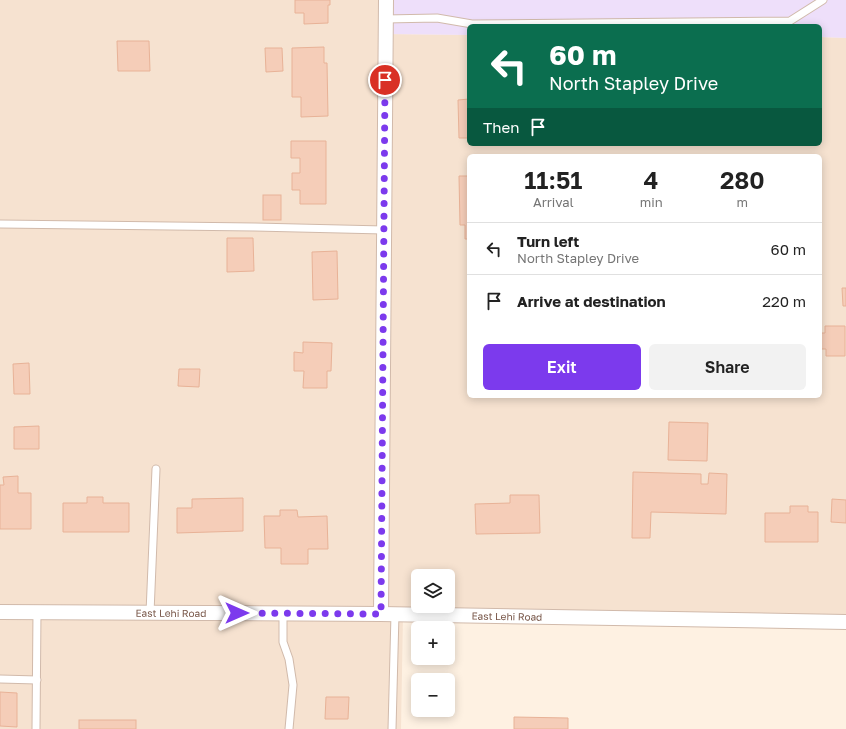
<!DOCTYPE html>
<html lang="en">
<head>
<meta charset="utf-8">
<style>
  :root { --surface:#fff; --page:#f2f2f2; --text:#222; --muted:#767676; --line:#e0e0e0; --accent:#7c3aed }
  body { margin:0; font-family:"Golos Text",sans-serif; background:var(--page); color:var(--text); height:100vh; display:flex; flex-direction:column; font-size:15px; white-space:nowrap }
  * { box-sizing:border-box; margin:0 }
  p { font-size:13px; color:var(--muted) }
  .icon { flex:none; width:22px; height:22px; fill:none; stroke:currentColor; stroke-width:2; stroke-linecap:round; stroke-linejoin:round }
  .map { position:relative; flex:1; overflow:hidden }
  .side { position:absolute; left:467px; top:154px; width:355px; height:244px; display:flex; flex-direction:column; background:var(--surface); border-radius:6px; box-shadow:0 2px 10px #0003 }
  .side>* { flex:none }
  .banner { position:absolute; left:467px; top:24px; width:355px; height:122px; border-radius:6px; box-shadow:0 2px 10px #0003; background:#0b6e4f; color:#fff; overflow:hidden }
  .buttons { position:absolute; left:411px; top:569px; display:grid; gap:8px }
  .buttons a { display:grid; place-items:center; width:44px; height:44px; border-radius:6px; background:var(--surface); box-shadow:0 2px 10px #0003; font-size:20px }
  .pin { position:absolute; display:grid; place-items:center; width:34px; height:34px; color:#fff; margin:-17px; border:2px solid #fff; border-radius:50%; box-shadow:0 1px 4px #0007 }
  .me { position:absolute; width:44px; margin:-22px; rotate:90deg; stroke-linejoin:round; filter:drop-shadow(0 0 3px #0008) }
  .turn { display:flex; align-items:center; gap:14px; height:84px; padding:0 16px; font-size:18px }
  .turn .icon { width:52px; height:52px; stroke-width:2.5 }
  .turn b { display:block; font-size:28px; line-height:34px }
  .then { display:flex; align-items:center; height:38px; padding:0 16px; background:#0003; gap:8px; font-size:15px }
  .eta { display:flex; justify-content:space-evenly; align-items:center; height:68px; text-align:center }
  .eta b { font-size:24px; font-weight:600; line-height:28px }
  .button { display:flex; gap:8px; margin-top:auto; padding:8px 16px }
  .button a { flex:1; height:46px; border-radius:6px; background:var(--accent); color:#fff; font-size:16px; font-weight:600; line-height:46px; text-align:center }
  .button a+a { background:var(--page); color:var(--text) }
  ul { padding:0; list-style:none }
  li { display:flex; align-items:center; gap:12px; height:52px; padding:0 16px; border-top:1px solid var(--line) }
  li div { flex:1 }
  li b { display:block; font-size:15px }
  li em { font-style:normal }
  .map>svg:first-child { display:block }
</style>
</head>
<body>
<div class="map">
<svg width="846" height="729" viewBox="0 0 846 729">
  <rect width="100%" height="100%" fill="#fef1e2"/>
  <path fill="#f6e2d0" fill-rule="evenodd" d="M 0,0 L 386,0 L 386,34 L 469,35 L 469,144 L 820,144 L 820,37 L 846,38 L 846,622 L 403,614 L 401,729 L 0,729 ZM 469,156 L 820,156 L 820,396 L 469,396 ZM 418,576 L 448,576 L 448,606 L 418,606 Z"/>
  <polygon fill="#eedffa" points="386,0 846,0 846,38 820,37 820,26 469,26 469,35 385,34"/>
  <g fill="#f5cdb8" stroke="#e8b297">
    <polygon points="295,0 330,0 330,5 328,5 328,23 304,24 304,13 295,13"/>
    <polygon points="117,41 149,41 150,71 118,71"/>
    <polygon points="324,47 324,63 327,63 328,116 301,117 301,97 292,97 292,48"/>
    <polygon points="265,48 282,48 283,71 266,72"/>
    <polygon points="469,99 469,138 459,138 458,100"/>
    <polygon points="291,141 326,141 326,204 300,204 300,190 292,190 292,173 300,173 300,158 291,158"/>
    <polygon points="459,176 469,176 469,239 465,239 465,225 460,225"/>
    <rect x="263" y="195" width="18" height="25"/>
    <polygon points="227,238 253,238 254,271 227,272"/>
    <polygon points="337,251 338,299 313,300 312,252"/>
    <polygon points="842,288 846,288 846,306 843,306"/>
    <polygon points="825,326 845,326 845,356 826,356 826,349 820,349 820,333 825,333"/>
    <polygon points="303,342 332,343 331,371 327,371 327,388 303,388 304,371 294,371 294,352 303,353"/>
    <polygon points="29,363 30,394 14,394 13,364"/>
    <polygon points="179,369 200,369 199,387 178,386"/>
    <polygon points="669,422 708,423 707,461 668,460"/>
    <polygon points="39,426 39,449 14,449 14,427"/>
    <polygon points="633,472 701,474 701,484 708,484 709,473 727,474 726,514 651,512 650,538 632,538"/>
    <polygon points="18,476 18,493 31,493 31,529 0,529 0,485 4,485 3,477"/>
    <polygon points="510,495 539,495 540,533 476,534 475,504 510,503"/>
    <polygon points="87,497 103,497 103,503 129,503 129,532 63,532 63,503 87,503"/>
    <polygon points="243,498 243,531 177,533 177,508 192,508 192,499"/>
    <polygon points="832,499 846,500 846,523 831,522"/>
    <polygon points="790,506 808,506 808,512 818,512 818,542 765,542 765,513 790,513"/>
    <polygon points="280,510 297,510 298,517 327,516 328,549 308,549 308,564 281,564 281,548 265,548 264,516 280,516"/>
    <polygon points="0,692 17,693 17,727 0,726"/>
    <polygon points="326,697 349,697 348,719 325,719"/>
    <polygon points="514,717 568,718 568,729 514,729"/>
    <rect x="79" y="720" width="57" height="9"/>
  </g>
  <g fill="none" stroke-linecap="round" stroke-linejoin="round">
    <defs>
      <g id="lane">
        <polyline points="385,19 437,18 472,24 790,21 823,0"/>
        <polyline points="0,224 255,227 384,230"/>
        <polyline points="150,613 156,469"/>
        <polyline points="283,613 283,642 289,659 293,685 289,729"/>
        <polyline points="0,679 37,680"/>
        <polyline points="36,729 37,612"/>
        <polyline points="392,729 395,614"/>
      </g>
      <g id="street">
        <path id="s1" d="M 0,612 L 381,614 L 846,622"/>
        <polyline points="381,614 386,0"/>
      </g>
    </defs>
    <use href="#lane" stroke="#d1baab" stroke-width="9"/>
    <use href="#street" stroke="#d1baab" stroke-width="16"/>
    <use href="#lane" stroke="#fff" stroke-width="7"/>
    <use href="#street" stroke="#fff" stroke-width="14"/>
  </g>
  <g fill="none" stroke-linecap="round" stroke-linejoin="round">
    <polyline stroke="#7c3aed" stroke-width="7" stroke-dasharray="0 12.6" points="237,613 381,614 385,80"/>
  </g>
  <g text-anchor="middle" stroke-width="3" stroke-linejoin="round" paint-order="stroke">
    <g font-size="10" fill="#775547" stroke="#fff5e9">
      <text dy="4" stroke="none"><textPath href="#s1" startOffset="171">East Lehi Road</textPath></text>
      <text dy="4" stroke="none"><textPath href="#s1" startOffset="507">East Lehi Road</textPath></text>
    </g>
  </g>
</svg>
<div class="buttons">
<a><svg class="icon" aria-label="layers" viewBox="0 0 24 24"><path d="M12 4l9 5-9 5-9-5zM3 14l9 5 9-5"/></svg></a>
<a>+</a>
<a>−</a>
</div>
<div class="pin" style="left:385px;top:80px;background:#d93025"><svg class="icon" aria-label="arrive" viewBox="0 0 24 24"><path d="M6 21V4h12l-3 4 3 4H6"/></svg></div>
<svg class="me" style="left:237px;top:613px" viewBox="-20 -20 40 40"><path d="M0-17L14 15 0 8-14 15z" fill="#7c3aed" stroke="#fff" stroke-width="4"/></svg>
<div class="banner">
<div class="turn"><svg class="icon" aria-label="left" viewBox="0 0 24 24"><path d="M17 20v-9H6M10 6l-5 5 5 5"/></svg><div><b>60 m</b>North Stapley Drive</div></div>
<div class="then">Then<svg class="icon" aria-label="arrive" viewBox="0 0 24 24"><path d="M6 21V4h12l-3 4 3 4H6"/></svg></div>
</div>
<section class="side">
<div class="eta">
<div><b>11:51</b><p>Arrival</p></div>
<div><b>4</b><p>min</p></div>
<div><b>280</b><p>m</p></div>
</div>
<ul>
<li><svg class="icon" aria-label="left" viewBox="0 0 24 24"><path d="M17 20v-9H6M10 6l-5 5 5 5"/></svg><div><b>Turn left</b><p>North Stapley Drive</p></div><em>60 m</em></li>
<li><svg class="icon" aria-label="arrive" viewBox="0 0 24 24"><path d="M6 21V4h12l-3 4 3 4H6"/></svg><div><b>Arrive at destination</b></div><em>220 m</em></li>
</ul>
<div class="button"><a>Exit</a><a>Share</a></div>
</section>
</div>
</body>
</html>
